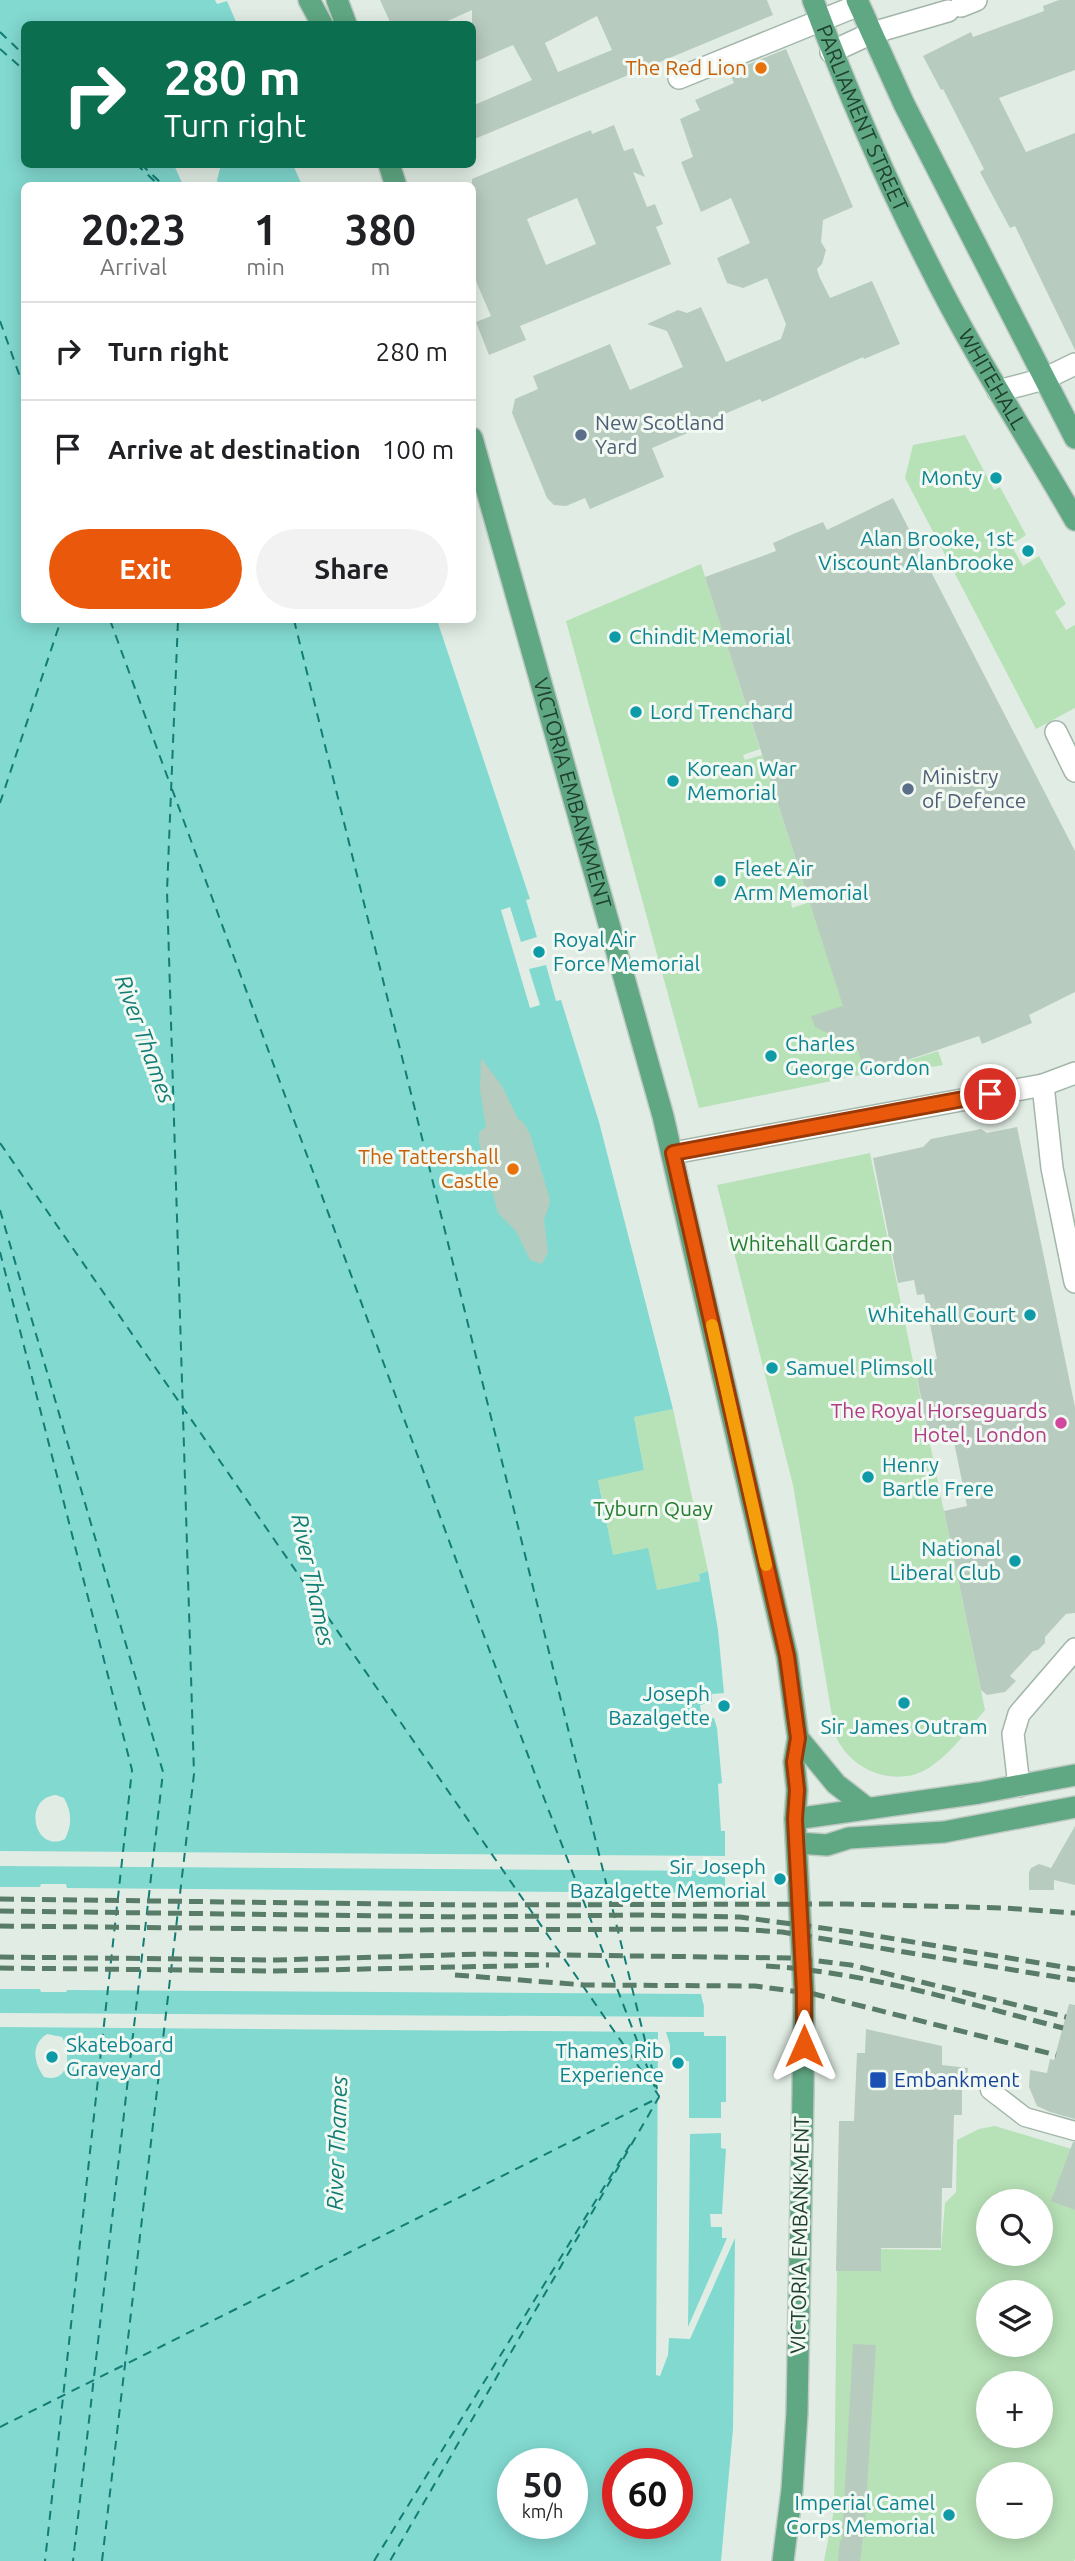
<!DOCTYPE html>
<html lang="en">
<head>
<meta charset="utf-8">
<style>
  :root { --surface:#fff; --page:#f2f2f2; --text:#202124; --muted:#757577; --line:#e0e0e0; --accent:#ea580c }
  body { margin:0; font-family:Ubuntu,sans-serif; background:var(--page); color:var(--text); height:100vh; display:flex; flex-direction:column; font-size:26px; white-space:nowrap }
  * { box-sizing:border-box; margin:0 }
  p { font-size:23px; color:var(--muted) }
  .icon { flex:none; width:38px; height:38px; fill:none; stroke:currentColor; stroke-width:2; stroke-linecap:round; stroke-linejoin:round }
  .map { position:relative; flex:1; overflow:hidden }
  .sheet { position:absolute; left:21px; top:182px; width:455px; height:441px; display:flex; flex-direction:column; background:var(--surface); border-radius:10px; box-shadow:0 4px 18px #0003 }
  .sheet>* { flex:none }
  .hud { position:absolute; left:21px; top:21px; width:455px; height:147px; border-radius:10px; box-shadow:0 4px 18px #0003; background:#0b6e4f; color:#fff; overflow:hidden }
  .buttons { position:absolute; left:976px; top:2189px; display:grid; gap:14px }
  .buttons a { display:grid; place-items:center; width:77px; height:77px; border-radius:50%; background:var(--surface); box-shadow:0 4px 18px #0003; font-size:35px }
  .speed { position:absolute; left:497px; top:2448px; display:flex; gap:14px; font-size:35px; font-weight:700; text-align:center }
  .speed>* { display:grid; place-content:center; width:91px; height:91px; border-radius:50%; background:var(--surface); box-shadow:0 4px 18px #0003; line-height:1 }
  .speed small { font-size:18px; font-weight:400 }
  .speed .limit { border:10px solid #d22; background:#fff; color:#111 }
  .pin { position:absolute; display:grid; place-items:center; width:60px; height:60px; color:#fff; margin:-30px; border:4px solid #fff; border-radius:50%; box-shadow:0 2px 7px #0007 }
  .me { position:absolute; width:77px; margin:-38px; rotate:0deg; stroke-linejoin:round; filter:drop-shadow(0 0 5px #0008) }
  .turn { display:flex; align-items:center; gap:24px; height:147px; padding:0 28px; font-size:32px }
  .turn .icon { width:91px; height:91px; stroke-width:2.5 }
  .turn b { display:block; font-size:49px; line-height:60px }
  .eta { display:flex; justify-content:space-evenly; align-items:center; height:119px; text-align:center }
  .eta b { font-size:42px; font-weight:700; line-height:49px }
  .action { display:flex; gap:14px; margin-top:auto; padding:14px 28px }
  .action a { flex:1; height:80px; border-radius:42px; background:var(--accent); color:#fff; font-size:28px; font-weight:700; line-height:80px; text-align:center }
  .action a+a { background:var(--page); color:var(--text) }
  ul { padding:0; list-style:none }
  li { display:flex; align-items:center; gap:21px; height:98px; padding:0 28px; border-top:2px solid var(--line) }
  li div { flex:1 }
  li b { display:block; font-size:26px }
  li em { font-style:normal }
  .map>svg:first-child { display:block }
</style>
</head>
<body>
<div class="map">
<svg width="1075" height="2561" viewBox="0 0 1075 2561">
  <rect width="100%" height="100%" fill="#e1ede4"/>
  <g fill="#b7e1b7" fill-rule="evenodd">
    <polygon points="965,435 994,490 1000,487 1026,535 1011,545 1023,566 1039,556 1066,604 1055,612 1066,630 1075,625 1075,708 1036,729 905,478 913,445"/>
    <polygon points="701,564 760,749 743,755 745,760 762,755 808,897 791,903 792,908 810,902 867,1074 938,1051 943,1065 867,1078 866,1074 699,1108 566,621"/>
    <path d="M 870,1153 L 985,1710 C 969,1728 953,1751 933,1765 C 899,1791 849,1771 835,1734 L 793,1485 L 717,1185 Z"/>
    <polygon points="673,1409 708,1571 699,1574 700,1581 657,1590 613,1556 598,1479 644,1470 634,1417"/>
    <path d="M 995,2126 L 1075,2150 L 1075,2559 L 1074,2561 L 824,2561 L 834,2510 L 838,2186 L 874,2249 L 941,2250 L 945,2203 L 956,2192 L 957,2140 L 979,2129 ZM 989,2202 L 1041,2202 L 1041,2254 L 989,2254 ZM 989,2292 L 1041,2292 L 1041,2345 L 989,2345 ZM 989,2384 L 1041,2384 L 1041,2436 L 989,2436 ZM 989,2474 L 1041,2474 L 1041,2527 L 989,2527 Z"/>
  </g>
  <path fill="#82d9d0" fill-rule="evenodd" d="M 0,0 L 215,0 L 217,4 L 227,1 L 237,24 L 24,24 L 24,164 L 293,165 L 302,185 L 24,186 L 24,620 L 437,620 L 530,899 L 526,900 L 537,937 L 521,942 L 510,907 L 501,910 L 530,1008 L 540,1005 L 529,969 L 546,965 L 556,1001 L 561,1000 L 599,1122 L 673,1409 L 634,1417 L 644,1470 L 598,1480 L 613,1555 L 648,1548 L 657,1590 L 700,1581 L 699,1574 L 708,1571 L 718,1630 L 724,1693 L 712,1694 L 712,1702 L 700,1705 L 702,1719 L 714,1718 L 717,1728 L 722,1783 L 718,1784 L 721,1831 L 725,1831 L 725,1887 L 703,1887 L 704,2036 L 726,2036 L 726,2102 L 721,2102 L 721,2148 L 726,2149 L 722,2214 L 710,2214 L 711,2227 L 722,2227 L 722,2238 L 735,2238 L 733,2429 L 721,2561 L 0,2561 ZM 56,1795 L 64,1798 C 72,1812 72,1825 65,1839 C 34,1854 22,1798 56,1795 ZM 47,2034 L 62,2037 C 71,2053 70,2084 44,2077 C 34,2063 30,2045 47,2034 ZM 513,2464 L 572,2464 L 572,2524 L 513,2524 ZM 618,2464 L 677,2464 L 677,2524 L 618,2524 Z"/>
  <g fill="#e1ede4">
    <polygon points="174,165 221,165 217,180 219,185 183,185"/>
    <polygon points="0,1851 729,1856 729,1871 0,1866"/>
    <polygon points="41,1884 66,1884 67,1888 702,1893 703,1887 729,1887 726,1890 706,1890 707,2007 703,2003 701,1994 67,1990 66,1992 41,1992 40,1989 0,1989 0,1887 40,1887"/>
    <polygon points="0,2013 707,2017 707,2032 666,2032 670,2045 670,2061 689,2061 689,2118 722,2118 722,2133 690,2134 688,2327 727,2238 735,2238 690,2339 669,2338 668,2355 660,2376 656,2375 658,2032 0,2027"/>
  </g>
  <g fill="none" stroke-linecap="round" stroke-linejoin="round">
    <g stroke="#127d74" stroke-width="2" stroke-dasharray="9 7" stroke-linecap="butt">
      <polyline points="0,32 24,55"/>
      <polyline points="0,49 24,70"/>
      <polyline points="136,164 160,186"/>
      <polyline points="141,164 164,186"/>
      <polyline points="0,321 24,388"/>
      <polyline points="110,620 170,784"/>
      <polyline points="294,620 659,2097 390,2561"/>
      <polyline points="172,789 539,1785 656,2090"/>
      <polyline points="0,803 61,620"/>
      <polyline points="0,1143 659,2096"/>
      <polyline points="0,1210 163,1772 73,2561"/>
      <polyline points="0,1252 132,1770 45,2561"/>
      <polyline points="0,2427 658,2098"/>
      <polyline points="102,2561 194,1774 167,891 178,620"/>
      <polyline points="374,2561 633,2140"/>
    </g>
  </g>
  <g fill="#b8cbbf" fill-rule="evenodd">
    <path d="M 380,0 L 767,0 L 773,15 L 472,140 L 472,106 L 532,80 L 513,45 L 472,63 L 472,10 L 441,24 L 391,24 ZM 597,16 L 612,50 L 558,72 L 545,43 Z"/>
    <polygon points="1059,0 1075,0 1075,70 999,98 1026,152 1075,133 1075,350 1015,226 1010,228 980,172 984,169 943,89 941,90 923,56 971,32 973,37 1044,11 1043,6"/>
    <polygon points="786,49 853,207 823,220 821,242 826,250 822,264 817,269 819,276 830,298 872,281 900,344 864,359 863,357 762,402 760,399 703,423 704,426 652,448 664,477 590,509 585,498 566,506 554,505 547,498 512,413 515,399 538,389 533,376 610,344 630,390 683,367 667,331 647,324 678,310 687,313 701,307 726,362 781,339 786,324 767,278 743,288 727,283 717,258 750,243 731,198 701,212 681,162 693,157 680,119 700,110 695,100 734,83 729,72"/>
    <path d="M 614,125 L 624,151 L 633,148 L 645,177 L 633,172 L 647,207 L 655,204 L 663,224 L 656,227 L 671,264 L 520,326 L 526,340 L 489,355 L 476,322 L 491,316 L 472,272 L 472,179 L 571,138 L 591,130 L 592,134 ZM 577,198 L 596,244 L 546,265 L 527,219 Z"/>
    <polygon points="893,498 1075,851 1075,992 1029,1015 1032,1023 982,1044 979,1036 866,1074 857,1048 837,1048 829,1034 815,1027 811,1016 843,1006 705,577 776,551 773,543 798,532 823,522 827,530"/>
    <polygon points="481,1058 502,1086 518,1119 523,1122 530,1134 549,1196 550,1202 544,1220 548,1252 542,1264 530,1260 516,1231 498,1213 479,1142 479,1132 486,1127 480,1090"/>
    <polygon points="1017,1127 1075,1407 1075,1613 1066,1614 1045,1637 1045,1643 1038,1650 1033,1651 1010,1676 1016,1681 1005,1692 987,1695 981,1690 944,1511 967,1506 953,1437 930,1442 914,1363 937,1359 924,1294 917,1295 914,1280 898,1283 873,1158 923,1147 931,1139 981,1129 987,1133"/>
    <polygon points="1075,1826 1075,1885 1054,1880 1054,1890 1029,1890 1029,1872 1031,1868 1039,1864 1051,1868"/>
    <polygon points="1069,2004 1075,2005 1075,2119 1050,2112 1037,2106 1029,2087 1030,2070 1047,2073 1050,2059 1054,2060"/>
    <polygon points="866,2029 942,2046 942,2065 968,2068 966,2085 962,2085 962,2115 954,2115 952,2188 942,2188 941,2248 881,2248 881,2271 836,2271 839,2121 854,2121 857,2053 865,2053"/>
    <polygon points="1073,2142 1075,2142 1075,2210 1051,2201"/>
    <polygon points="853,2344 876,2345 865,2519 860,2561 838,2561 840,2540 842,2540"/>
  </g>
  <g fill="none" stroke-linecap="round" stroke-linejoin="round">
    <defs>
      <polyline id="pedestrian" points="990,2090 1025,2117 1075,2131"/>
      <g id="minor">
        <polyline points="961,6 976,0"/>
        <polyline points="831,52 872,33 948,11"/>
        <polyline points="679,78 859,5"/>
        <polyline points="998,391 1044,379 1075,364"/>
        <polyline points="1056,732 1075,771"/>
        <polyline points="1043,1085 1052,1168 1075,1282"/>
        <polyline points="673,1153 1043,1085 1075,1073"/>
        <polyline points="1019,1786 1013,1734 1019,1714 1075,1649"/>
      </g>
      <g id="primary">
        <polyline points="309,0 322,24"/>
        <polyline points="337,0 346,24"/>
        <path id="s1" d="M 813,0 C 847,91 886,181 930,267 C 973,354 1027,436 1075,520"/>
        <polyline points="857,0 904,104 1075,438"/>
        <polyline points="389,164 396,186"/>
        <path id="s2" d="M 472,438 L 663,1116 L 787,1656 L 798,1738 L 794,1762 L 797,1790 L 795,1819 L 804,1993 L 803,2092 L 797,2413 L 792,2490 L 783,2561"/>
        <polyline points="798,1738 836,1784 867,1808"/>
        <polyline points="795,1819 979,1793 1075,1775"/>
        <polyline points="797,1843 827,1845 849,1838 944,1832 1075,1807"/>
      </g>
    </defs>
    <use href="#pedestrian" stroke="#a3b6aa" stroke-width="21"/>
    <use href="#minor" stroke="#a3b6aa" stroke-width="24"/>
    <use href="#primary" stroke="#c0cac4" stroke-width="24"/>
    <use href="#pedestrian" stroke="#fff" stroke-width="18"/>
    <use href="#minor" stroke="#fff" stroke-width="21"/>
    <use href="#primary" stroke="#60a883" stroke-width="21"/>
    <g stroke="#597c69" stroke-width="5" stroke-dasharray="14 7" stroke-linecap="butt">
      <polyline points="0,1899 466,1905 845,1904 1004,1908 1075,1913"/>
      <polyline points="0,1911 465,1917 638,1915 740,1917 859,1933 1075,1969"/>
      <polyline points="0,1926 389,1930 736,1929 782,1932 1075,1980"/>
      <polyline points="0,1957 275,1960 483,1954 793,1958 851,1965 1066,2017"/>
      <path d="M 766,1966 C 867,1972 965,2003 1063,2028"/>
      <polyline points="0,1968 273,1971 549,1965"/>
      <polyline points="455,1975 585,1985 755,1986 814,1994 1056,2055"/>
    </g>
  </g>
  <g fill="none" stroke-linecap="round" stroke-linejoin="round">
    <defs>
      <polyline id="route" points="804,2046 804,1993 795,1819 797,1790 794,1762 798,1738 787,1656 673,1153 990,1094"/>
    </defs>
    <use href="#route" stroke="#983908" stroke-width="18"/>
    <use href="#route" stroke="#ea580c" stroke-width="12"/>
    <polyline stroke="#f59e0b" stroke-width="12" points="712,1325 766,1565"/>
  </g>
  <g fill="#e8710a" stroke="#f2f9f3" stroke-width="2.5">
    <circle cx="761" cy="68" r="7"/>
    <circle cx="513" cy="1169" r="7"/>
  </g>
  <g fill="#5c6f8a" stroke="#f2f9f3" stroke-width="2.5">
    <circle cx="581" cy="435" r="7"/>
    <circle cx="908" cy="789" r="7"/>
  </g>
  <g fill="#0f9aa8" stroke="#f2f9f3" stroke-width="2.5">
    <circle cx="996" cy="478" r="7"/>
    <circle cx="1028" cy="551" r="7"/>
    <circle cx="615" cy="637" r="7"/>
    <circle cx="636" cy="712" r="7"/>
    <circle cx="673" cy="781" r="7"/>
    <circle cx="720" cy="881" r="7"/>
    <circle cx="539" cy="952" r="7"/>
    <circle cx="771" cy="1056" r="7"/>
    <circle cx="1030" cy="1315" r="7"/>
    <circle cx="772" cy="1368" r="7"/>
    <circle cx="868" cy="1477" r="7"/>
    <circle cx="1015" cy="1561" r="7"/>
    <circle cx="904" cy="1703" r="7"/>
    <circle cx="724" cy="1706" r="7"/>
    <circle cx="780" cy="1879" r="7"/>
    <circle cx="52" cy="2057" r="7"/>
    <circle cx="678" cy="2063" r="7"/>
    <circle cx="949" cy="2515" r="7"/>
  </g>
  <circle fill="#d1479c" stroke="#f2f9f3" stroke-width="2.5" cx="1061" cy="1423" r="7"/>
  <rect fill="#1a4fb4" stroke="#f2f9f3" stroke-width="2.5" x="869" y="2071" width="18" height="18" rx="3.5"/>
  <g text-anchor="middle" stroke-width="6" stroke-linejoin="round" paint-order="stroke">
    <g font-size="21" fill="#c56008" stroke="#f2f9f3" text-anchor="end">
      <text x="747" y="75">The Red Lion</text>
      <text x="499" y="1164">The Tattershall<tspan x="499" dy="24">Castle</tspan></text>
    </g>
    <g font-size="21" fill="#1f402e" stroke="#f2f9f3">
      <text dy="7" stroke="none"><textPath href="#s1" startOffset="128">PARLIAMENT STREET</textPath></text>
      <text dy="7" stroke="none"><textPath href="#s1" startOffset="420">WHITEHALL</textPath></text>
      <text dy="7" stroke="none"><textPath href="#s2" startOffset="369">VICTORIA EMBANKMENT</textPath></text>
      <text transform="translate(800 2235) rotate(-89)" y="7">VICTORIA EMBANKMENT</text>
    </g>
    <g font-size="21" fill="#4e5e75" stroke="#f2f9f3" text-anchor="start">
      <text x="595" y="430">New Scotland<tspan x="595" dy="24">Yard</tspan></text>
      <text x="922" y="784">Ministry<tspan x="922" dy="24">of Defence</tspan></text>
    </g>
    <g font-size="21" fill="#0d838f" stroke="#f2f9f3" text-anchor="start">
      <text x="982" y="485" text-anchor="end">Monty</text>
      <text x="1014" y="546" text-anchor="end">Alan Brooke, 1st<tspan x="1014" dy="24">Viscount Alanbrooke</tspan></text>
      <text x="629" y="644">Chindit Memorial</text>
      <text x="650" y="719">Lord Trenchard</text>
      <text x="687" y="776">Korean War<tspan x="687" dy="24">Memorial</tspan></text>
      <text x="734" y="876">Fleet Air<tspan x="734" dy="24">Arm Memorial</tspan></text>
      <text x="553" y="947">Royal Air<tspan x="553" dy="24">Force Memorial</tspan></text>
      <text x="785" y="1051">Charles<tspan x="785" dy="24">George Gordon</tspan></text>
      <text x="1016" y="1322" text-anchor="end">Whitehall Court</text>
      <text x="786" y="1375">Samuel Plimsoll</text>
      <text x="882" y="1472">Henry<tspan x="882" dy="24">Bartle Frere</tspan></text>
      <text x="1001" y="1556" text-anchor="end">National<tspan x="1001" dy="24">Liberal Club</tspan></text>
      <text x="710" y="1701" text-anchor="end">Joseph<tspan x="710" dy="24">Bazalgette</tspan></text>
      <text x="904" y="1734" text-anchor="middle">Sir James Outram</text>
      <text x="766" y="1874" text-anchor="end">Sir Joseph<tspan x="766" dy="24">Bazalgette Memorial</tspan></text>
      <text x="66" y="2052">Skateboard<tspan x="66" dy="24">Graveyard</tspan></text>
      <text x="664" y="2058" text-anchor="end">Thames Rib<tspan x="664" dy="24">Experience</tspan></text>
      <text x="935" y="2510" text-anchor="end">Imperial Camel<tspan x="935" dy="24">Corps Memorial</tspan></text>
    </g>
    <g font-size="21" fill="#247c2f" stroke="#f2f9f3">
      <text x="811" y="1251">Whitehall Garden</text>
      <text x="653" y="1516">Tyburn Quay</text>
    </g>
    <g font-size="21" fill="#b23c85" stroke="#f2f9f3" text-anchor="end">
      <text x="1047" y="1418">The Royal Horseguards<tspan x="1047" dy="24">Hotel, London</tspan></text>
    </g>
    <g font-size="21" fill="#164399" stroke="#f2f9f3" text-anchor="start">
      <text x="894" y="2087">Embankment</text>
    </g>
    <g font-size="23" font-style="italic" fill="#127d74" stroke="#f2f9f3">
      <text transform="translate(145 1039) rotate(70)" y="8">River Thames</text>
      <text transform="translate(313 1580) rotate(78)" y="8">River Thames</text>
      <text transform="translate(337 2143) rotate(-88)" y="8">River Thames</text>
    </g>
  </g>
</svg>
<div class="buttons">
<a><svg class="icon" aria-label="search" viewBox="0 0 24 24"><circle cx="10" cy="10" r="6"/><path d="M15 15l6 6"/></svg></a>
<a><svg class="icon" aria-label="layers" viewBox="0 0 24 24"><path d="M12 4l9 5-9 5-9-5zM3 14l9 5 9-5"/></svg></a>
<a>+</a>
<a>−</a>
</div>
<div class="speed"><div>50<small>km/h</small></div><div class="limit">60</div></div>
<div class="pin" style="left:990px;top:1094px;background:#d93025"><svg class="icon" aria-label="arrive" viewBox="0 0 24 24"><path d="M6 21V4h12l-3 4 3 4H6"/></svg></div>
<svg class="me" style="left:804px;top:2046px" viewBox="-20 -20 40 40"><path d="M0-17L14 15 0 8-14 15z" fill="#ea580c" stroke="#fff" stroke-width="4"/></svg>
<div class="hud">
<div class="turn"><svg class="icon" aria-label="right" viewBox="0 0 24 24"><path d="M7 20v-9h11M14 6l5 5-5 5"/></svg><div><b>280 m</b>Turn right</div></div>
</div>
<section class="sheet">
<div class="eta">
<div><b>20:23</b><p>Arrival</p></div>
<div><b>1</b><p>min</p></div>
<div><b>380</b><p>m</p></div>
</div>
<ul>
<li><svg class="icon" aria-label="right" viewBox="0 0 24 24"><path d="M7 20v-9h11M14 6l5 5-5 5"/></svg><div><b>Turn right</b></div><em>280 m</em></li>
<li><svg class="icon" aria-label="arrive" viewBox="0 0 24 24"><path d="M6 21V4h12l-3 4 3 4H6"/></svg><div><b>Arrive at destination</b></div><em>100 m</em></li>
</ul>
<div class="action"><a>Exit</a><a>Share</a></div>
</section>
</div>
</body>
</html>
